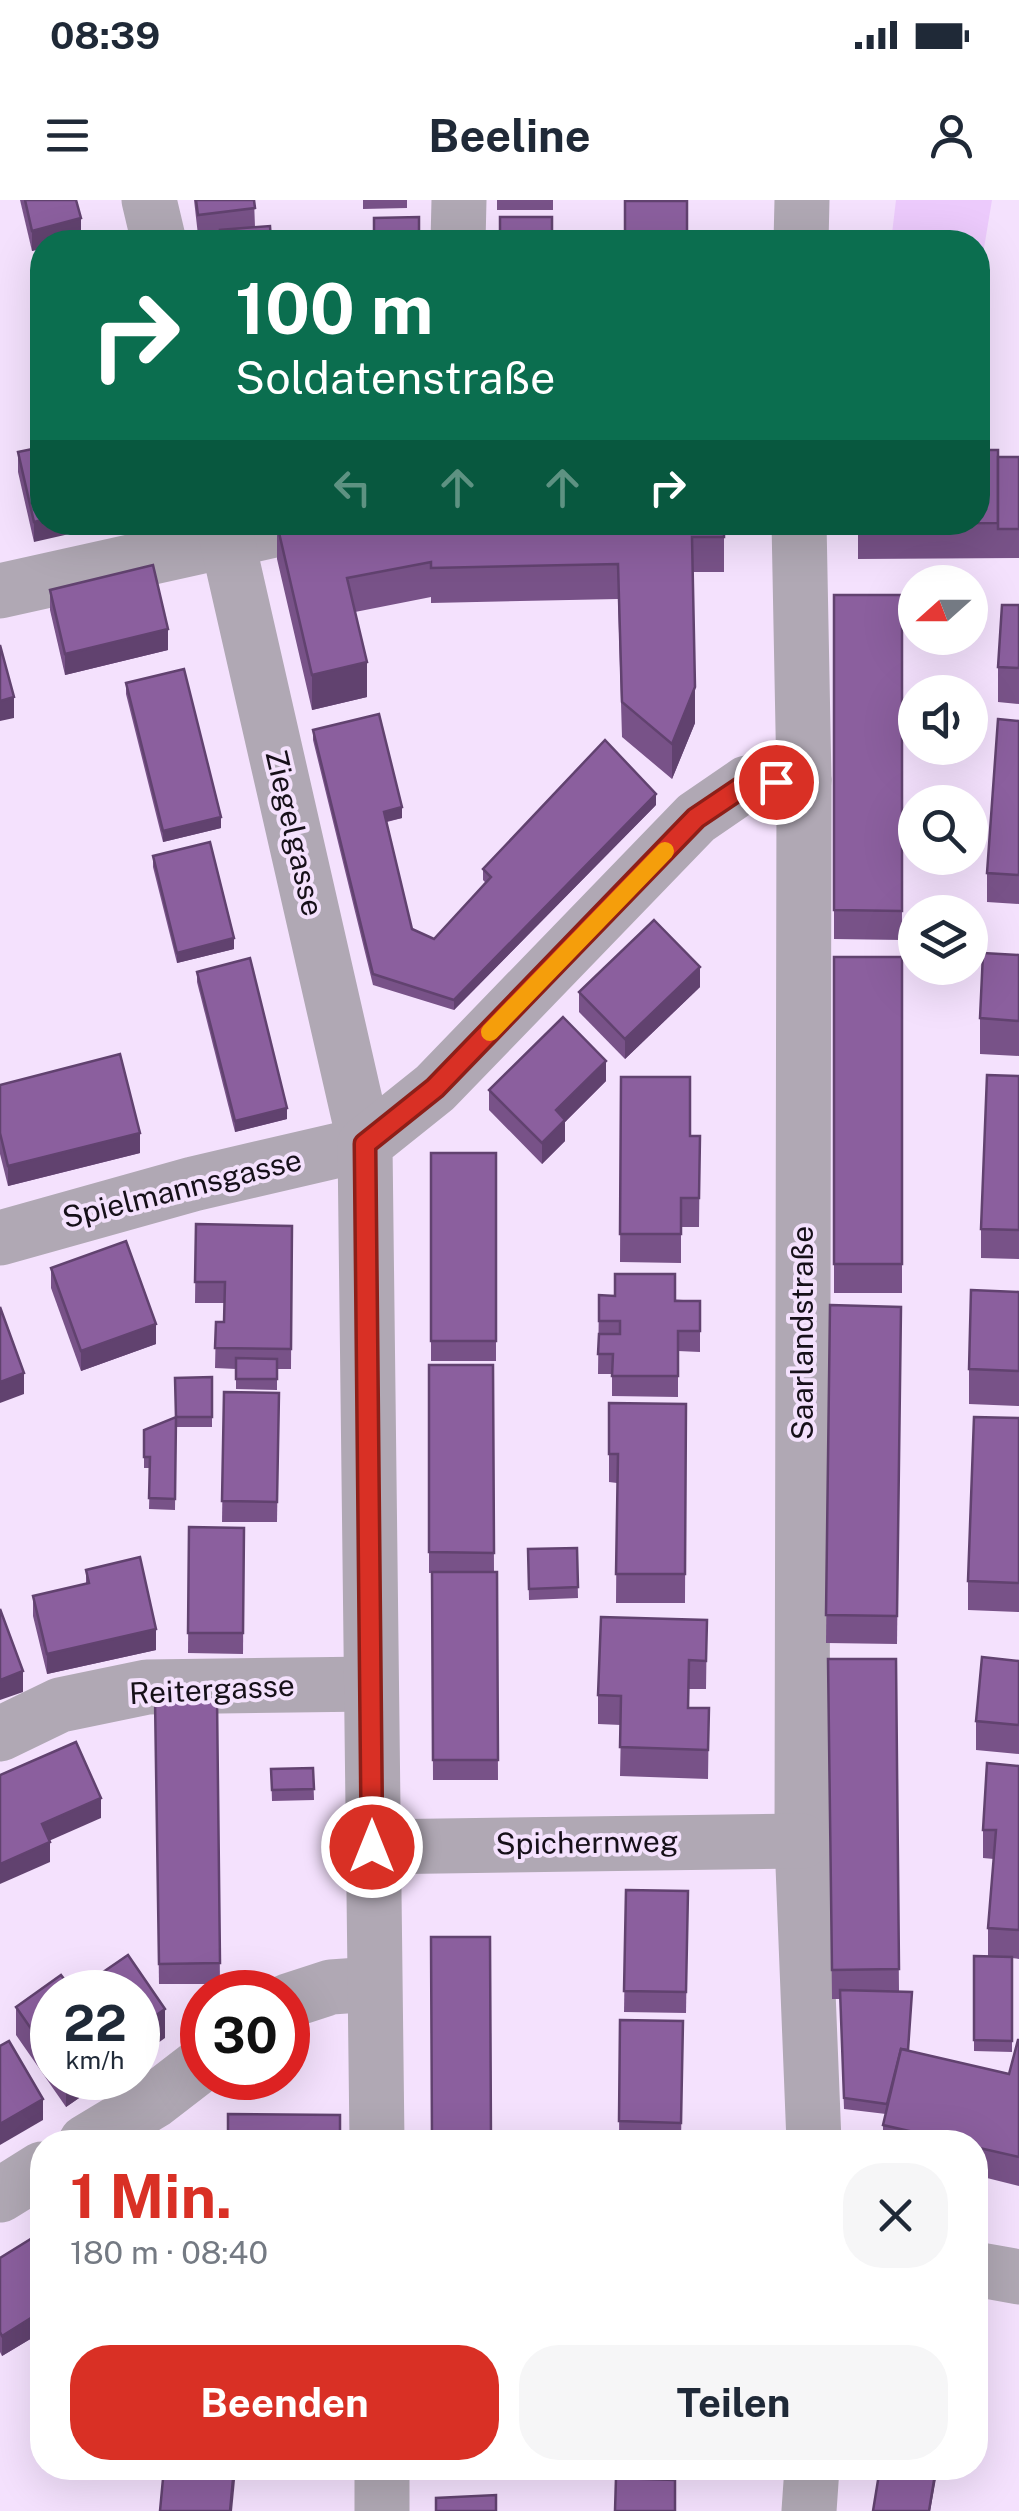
<!DOCTYPE html>
<html lang="de">
<head>
<meta charset="utf-8">
<style>
  :root { --surface:#fff; --page:#f6f6f7; --text:#1f2937; --muted:#747a83; --accent:#d93025 }
  body { margin:0; font-family:"Public Sans",sans-serif; background:var(--page); color:var(--text); height:100vh; display:flex; flex-direction:column; font-size:38px; white-space:nowrap }
  * { box-sizing:border-box; margin:0 }
  p { font-size:32px; color:var(--muted) }
  .icon { flex:none; width:55px; height:55px; fill:none; stroke:currentColor; stroke-width:2; stroke-linecap:round; stroke-linejoin:round }
  .map { position:relative; flex:1; overflow:hidden }
  .panel { position:absolute; left:30px; top:1930px; width:958px; height:350px; display:flex; flex-direction:column; background:var(--surface); border-radius:40px; box-shadow:0 10px 40px #0002 }
  .panel>* { flex:none }
  .guide { position:absolute; left:30px; top:30px; width:960px; height:305px; border-radius:40px; box-shadow:0 10px 40px #0002; background:#0b6e4f; color:#fff; overflow:hidden }
  .needle { width:65px; rotate:249deg }
  .tools { position:absolute; left:898px; top:365px; display:grid; gap:20px }
  .tools a { display:grid; place-items:center; width:90px; height:90px; border-radius:50%; background:var(--surface); box-shadow:0 10px 40px #0002; font-size:50px }
  .speed { position:absolute; left:30px; top:1770px; display:flex; gap:20px; font-size:50px; font-weight:700; text-align:center }
  .speed>* { display:grid; place-content:center; width:130px; height:130px; border-radius:50%; background:var(--surface); box-shadow:0 10px 40px #0002; line-height:1 }
  .speed small { font-size:25px; font-weight:400 }
  .speed .limit { border:15px solid #d22; background:#fff; color:#111 }
  .pin { position:absolute; display:grid; place-items:center; width:85px; height:85px; color:#fff; margin:-42px; border:5px solid #fff; border-radius:50%; box-shadow:0 2px 10px #0007 }
  .me { position:absolute; width:110px; margin:-55px; rotate:0deg; stroke-linejoin:round; filter:drop-shadow(0 0 8px #0008) }
  .turn { display:flex; align-items:center; gap:35px; height:210px; padding:0 40px; font-size:45px }
  .turn .icon { width:130px; height:130px; stroke-width:2.5 }
  .turn b { display:block; font-size:70px; line-height:85px }
  .lanes { display:flex; align-items:center; height:95px; padding:0 40px; background:#0003; justify-content:center; gap:50px; direction:ltr }
  .lanes .off { opacity:.35 }
  .round { display:grid; place-items:center; flex:none; width:105px; height:105px; border-radius:40px; background:var(--page) }
  .headline { display:flex; align-items:center; justify-content:space-between; height:170px; padding:0 40px }
  h1 { font-size:60px; font-weight:700; line-height:75px; color:var(--accent) }
  .button { display:flex; gap:20px; margin-top:auto; padding:20px 40px }
  .button a { flex:1; height:115px; border-radius:40px; background:var(--accent); color:#fff; font-size:40px; font-weight:700; line-height:115px; text-align:center }
  .button a+a { background:var(--page); color:var(--text) }
  .status { display:flex; justify-content:space-between; align-items:center; height:70px; padding:0 50px; background:var(--surface); direction:ltr }
  .status svg { height:28px; fill:currentColor }
  header { display:flex; justify-content:space-between; align-items:center; height:130px; padding:0 40px; background:var(--surface); font-size:45px; font-weight:700 }
  .map>svg:first-child { display:block }
</style>
</head>
<body>
<div class="status"><b>08:39</b><svg viewBox="0 0 49 12"><path d="M0 12V9h3v3zM5 12V6h3v6zM10 12V3h3v9zM15 12V0h3v12zM26 1h20v11H26zM47 4h2v5h-2z"/></svg></div>
<header><svg class="icon" aria-label="menu" viewBox="0 0 24 24"><path d="M4 6h16M4 12h16M4 18h16"/></svg>Beeline<svg class="icon" aria-label="person" viewBox="0 0 24 24"><circle cx="12" cy="8" r="4"/><path d="M4 21q1-7 8-7t8 7"/></svg></header>
<div class="map">
<svg width="1019" height="2311" viewBox="0 0 1019 2311">
  <rect width="100%" height="100%" fill="#f4e1fd"/>
  <polygon fill="#eccafc" points="896,0 992,0 978,84 978,42 891,42"/>
  <g fill="none" stroke-linecap="round" stroke-linejoin="round">
    <g stroke="#b0a8b4" stroke-width="55">
      <polyline points="149,0 159,42"/>
      <polyline points="458,42 459,0"/>
      <polyline points="801,42 802,0"/>
      <polyline points="799,322 804,580 802,1641 814,1942"/>
      <polyline points="0,391 310,322"/>
      <polyline points="0,1038 193,984 365,944 223,322"/>
      <polyline points="0,1534 60,1505 147,1487 371,1484"/>
      <polyline points="372,1647 802,1641"/>
      <polyline points="288,1801 331,1787 374,1784"/>
      <polyline points="86,1942 154,1901 202,1864"/>
      <polyline points="377,1942 365,944 435,888 696,618 747,583 804,580"/>
      <polyline points="0,1995 42,1969"/>
      <polyline points="975,2069 1019,2077"/>
      <polyline points="382,2311 382,2268"/>
      <polyline points="809,2311 812,2268"/>
    </g>
  </g>
  <g fill="#785288">
    <polygon points="20,0 76,0 81,39 32,51"/>
    <polygon points="194,0 254,0 255,27 271,42 220,42 220,32 198,35"/>
    <polygon points="363,0 407,0 407,8 363,9"/>
    <rect x="497" y="0" width="56" height="10"/>
    <polygon points="42,247 34,342 18,272 18,252"/>
    <polygon points="998,257 1019,257 1019,358 858,359 858,322"/>
    <polygon points="724,322 724,372 693,372 695,523 672,579 622,537 618,399 431,403 431,397 355,412 367,497 312,510 277,359 277,324"/>
    <polygon points="50,390 168,450 65,475 50,410"/>
    <polygon points="834,395 902,395 902,740 834,739"/>
    <polygon points="1019,405 1019,504 998,502 998,467"/>
    <polygon points="126,483 221,628 163,642 126,494"/>
    <polygon points="1019,521 1019,704 987,702 987,673"/>
    <polygon points="313,530 402,618 387,622 412,729 434,739 486,683 483,680 483,669 656,605 454,810 373,785 313,540"/>
    <polygon points="153,656 234,749 177,763 153,667"/>
    <polygon points="1019,755 1019,856 980,854 980,818"/>
    <rect x="834" y="757" width="68" height="336"/>
    <polygon points="197,772 287,919 235,932 197,782"/>
    <polygon points="700,787 625,859 579,812 579,792"/>
    <polygon points="1019,876 1019,1059 981,1058 981,1029"/>
    <polygon points="621,877 690,936 700,936 699,1027 681,1027 681,1063 620,1062"/>
    <polygon points="606,881 565,922 565,941 542,964 489,910 489,890"/>
    <polygon points="0,885 140,953 8,986 0,954"/>
    <rect x="431" y="953" width="65" height="208"/>
    <polygon points="196,1024 292,1026 291,1169 277,1169 277,1190 236,1189 236,1169 215,1168 216,1122 224,1122 224,1103 195,1103"/>
    <polygon points="51,1068 156,1144 81,1171 51,1088"/>
    <polygon points="1019,1092 1019,1206 969,1204 969,1169"/>
    <polygon points="599,1095 700,1101 700,1152 678,1151 678,1197 612,1196 612,1174 598,1174"/>
    <polygon points="830,1105 901,1107 897,1444 826,1443"/>
    <polygon points="429,1165 493,1165 494,1372 497,1372 498,1580 433,1580 432,1373 429,1373"/>
    <polygon points="212,1177 212,1227 176,1227 175,1310 149,1309 150,1268 144,1268 144,1230 176,1217"/>
    <polygon points="224,1192 279,1193 277,1322 222,1322"/>
    <polygon points="609,1203 686,1204 685,1403 616,1403 617,1283 609,1282"/>
    <polygon points="1019,1218 1019,1412 968,1410 968,1381"/>
    <polygon points="189,1327 244,1328 243,1454 188,1453"/>
    <polygon points="577,1348 578,1398 529,1400 528,1349"/>
    <polygon points="86,1370 156,1450 47,1474 33,1416 33,1396 86,1384"/>
    <polygon points="707,1420 706,1489 689,1489 689,1508 709,1508 708,1579 620,1576 621,1525 598,1524 598,1495"/>
    <polygon points="828,1459 896,1459 899,1791 912,1802 908,1850 1009,1874 1019,1840 1019,1986 975,1975 975,1942 883,1942 883,1925 886,1914 844,1909 840,1799 832,1799"/>
    <polygon points="1019,1461 1019,1554 976,1550 976,1521"/>
    <polygon points="217,1498 220,1784 159,1784 155,1499"/>
    <polygon points="1019,1566 1019,1759 1012,1758 1012,1852 974,1851 974,1756 988,1756 988,1728 994,1659 983,1658 983,1630"/>
    <polygon points="313,1568 314,1600 272,1601 271,1569"/>
    <polygon points="626,1690 688,1691 686,1813 624,1812"/>
    <polygon points="52,1792 52,1878 108,1878 66,1907 16,1835 16,1807"/>
    <polygon points="620,1820 683,1821 681,1942 619,1942"/>
    <polygon points="42,2032 42,2132 2,2156 0,2152 0,2058"/>
    <rect x="440" y="2268" width="62" height="3"/>
  </g>
  <g fill="#61426f">
    <polygon points="81,18 81,39 66,42 42,42 42,48 32,51 32,31"/>
    <polygon points="42,320 42,322 122,322 34,342 34,322"/>
    <polygon points="168,429 168,450 65,475 65,454"/>
    <polygon points="367,462 367,497 312,510 312,475"/>
    <polygon points="695,487 695,523 672,579 672,544"/>
    <polygon points="14,497 14,518 0,521 0,501"/>
    <polygon points="656,594 656,605 454,810 454,800"/>
    <polygon points="402,607 402,618 384,622 384,612"/>
    <polygon points="221,617 221,628 163,642 163,631"/>
    <polygon points="234,738 234,749 177,763 177,753"/>
    <polygon points="700,767 700,787 625,859 625,839"/>
    <polygon points="606,861 606,881 565,922 565,941 542,964 542,943 556,910"/>
    <polygon points="287,908 287,919 235,932 235,921"/>
    <polygon points="140,933 140,953 8,986 8,966"/>
    <polygon points="156,1124 156,1144 81,1171 81,1151"/>
    <polygon points="24,1173 24,1194 0,1203 0,1182"/>
    <polygon points="156,1429 156,1450 47,1474 47,1454"/>
    <polygon points="23,1471 23,1492 0,1500 0,1480"/>
    <polygon points="101,1598 101,1618 42,1644 42,1624"/>
    <polygon points="50,1642 50,1662 0,1684 0,1664"/>
    <polygon points="165,1809 165,1838 138,1857 138,1828"/>
    <polygon points="66,1878 108,1878 66,1907"/>
    <polygon points="43,1899 43,1920 0,1945 0,1924"/>
    <polygon points="42,2111 42,2132 2,2156 2,2136"/>
    <polygon points="234,2268 235,2268 235,2280 232,2311 230,2311"/>
    <polygon points="936,2268 938,2268 930,2311 929,2311"/>
  </g>
  <g fill="#8b5f9e" stroke="#61426f" stroke-width="2.5">
    <polygon points="25,0 76,0 81,18 32,31"/>
    <polygon points="196,0 254,0 255,8 198,15"/>
    <rect x="625" y="1" width="62" height="41"/>
    <polygon points="419,17 419,42 374,42 374,18"/>
    <rect x="500" y="17" width="52" height="25"/>
    <polygon points="270,26 271,42 221,42 220,30"/>
    <polygon points="42,247 42,320 34,322 18,252"/>
    <polygon points="978,250 998,250 998,323 858,324 858,322 978,322"/>
    <rect x="998" y="257" width="21" height="72"/>
    <polygon points="282,322 724,322 724,337 692,337 695,487 672,544 622,502 618,364 431,368 431,362 347,378 367,462 312,475 277,324"/>
    <polygon points="153,365 168,429 65,454 50,390"/>
    <polygon points="834,395 902,395 902,711 834,710"/>
    <polygon points="1002,405 1019,405 1019,468 998,467"/>
    <polygon points="0,445 14,497 0,501"/>
    <polygon points="184,469 221,617 163,631 126,483"/>
    <polygon points="379,514 402,607 384,612 412,729 434,739 491,677 483,669 605,540 656,594 454,800 373,774 313,530"/>
    <polygon points="998,519 1019,521 1019,675 987,673"/>
    <polygon points="210,642 234,738 177,753 153,656"/>
    <polygon points="654,720 700,767 625,839 579,792"/>
    <polygon points="983,753 1019,755 1019,821 980,818"/>
    <rect x="834" y="757" width="68" height="307"/>
    <polygon points="250,758 287,908 235,921 197,772"/>
    <polygon points="563,817 606,861 556,910 565,920 542,943 489,890"/>
    <polygon points="120,854 140,933 8,966 0,933 0,885"/>
    <polygon points="987,875 1019,876 1019,1030 981,1029"/>
    <polygon points="621,877 690,877 690,936 700,936 699,998 681,998 681,1034 620,1034"/>
    <rect x="431" y="953" width="65" height="188"/>
    <polygon points="196,1024 292,1026 291,1149 215,1148 216,1122 224,1122 225,1082 195,1082"/>
    <polygon points="126,1041 156,1124 81,1151 51,1068"/>
    <polygon points="615,1074 675,1074 675,1101 700,1101 700,1131 678,1131 678,1176 612,1176 613,1154 598,1154 599,1134 620,1134 620,1121 599,1121 599,1095 615,1096"/>
    <polygon points="971,1090 1019,1092 1019,1171 969,1169"/>
    <polygon points="830,1105 901,1107 897,1416 826,1415"/>
    <polygon points="0,1107 24,1173 0,1182"/>
    <polygon points="236,1158 277,1159 277,1179 236,1179"/>
    <polygon points="429,1165 493,1165 494,1353 429,1352"/>
    <polygon points="212,1177 212,1217 176,1217 175,1178"/>
    <polygon points="224,1192 279,1193 277,1302 222,1301"/>
    <polygon points="609,1203 686,1204 685,1374 616,1374 618,1254 609,1254"/>
    <polygon points="176,1217 175,1299 149,1298 150,1257 144,1257 144,1230"/>
    <polygon points="974,1217 1019,1218 1019,1383 968,1381"/>
    <polygon points="189,1327 244,1328 243,1433 188,1433"/>
    <polygon points="577,1348 578,1387 529,1389 528,1349"/>
    <polygon points="140,1357 156,1429 47,1454 33,1396 89,1383 86,1370"/>
    <polygon points="432,1372 497,1372 498,1560 433,1560"/>
    <polygon points="0,1409 23,1471 0,1480"/>
    <polygon points="601,1417 707,1420 706,1461 689,1460 688,1508 709,1508 708,1550 620,1547 621,1496 598,1495"/>
    <polygon points="982,1457 1019,1461 1019,1525 976,1521"/>
    <polygon points="828,1459 896,1459 899,1769 832,1770"/>
    <polygon points="217,1498 220,1763 159,1764 155,1499"/>
    <polygon points="76,1542 101,1598 42,1624 50,1642 0,1664 0,1575"/>
    <polygon points="987,1563 1019,1566 1019,1730 988,1728 996,1630 983,1630"/>
    <polygon points="313,1568 314,1589 272,1590 271,1569"/>
    <polygon points="626,1690 688,1691 686,1792 624,1791"/>
    <polygon points="431,1737 490,1737 491,1942 432,1942"/>
    <polygon points="128,1755 165,1809 138,1828 138,1792 74,1792"/>
    <polygon points="974,1756 1012,1757 1012,1841 974,1840"/>
    <polygon points="61,1775 74,1792 52,1792 52,1859 16,1807"/>
    <polygon points="840,1790 912,1792 908,1850 901,1849 887,1904 844,1898"/>
    <polygon points="620,1820 683,1821 681,1923 619,1921"/>
    <polygon points="1018,1840 1019,1840 1019,1957 975,1947 975,1942 957,1942 883,1925 901,1849 1009,1874"/>
    <polygon points="9,1841 43,1899 0,1924 0,1846"/>
    <polygon points="228,1914 340,1915 340,1942 228,1942"/>
    <polygon points="42,2032 42,2111 2,2136 0,2132 0,2058"/>
    <polygon points="164,2268 234,2268 230,2311 160,2311"/>
    <polygon points="880,2268 936,2268 929,2311 873,2311"/>
    <polygon points="616,2278 675,2280 675,2311 615,2311"/>
    <polygon points="496,2295 496,2311 436,2311 436,2298"/>
  </g>
  <g fill="none" stroke-linecap="round" stroke-linejoin="round">
    <defs>
      <polyline id="route" points="372,1647 365,944 435,888 696,618 748,583 776,582"/>
    </defs>
    <use href="#route" stroke="#8d1f18" stroke-width="25"/>
    <use href="#route" stroke="#d93025" stroke-width="18"/>
    <polyline stroke="#f59e0b" stroke-width="18" points="490,832 665,651"/>
  </g>
  <g text-anchor="middle" stroke-width="8" stroke-linejoin="round" paint-order="stroke">
    <g font-size="30" fill="#161019" stroke="#f4e1fd">
      <text transform="translate(294 633) rotate(77)" y="10">Ziegelgasse</text>
      <text transform="translate(182 989) rotate(-14)" y="10">Spielmannsgasse</text>
      <text transform="translate(803 1133) rotate(-90)" y="10">Saarlandstraße</text>
      <text transform="translate(212 1490) rotate(-3)" y="10">Reitergasse</text>
      <text transform="translate(587 1643) rotate(-1)" y="10">Spichernweg</text>
    </g>
  </g>
</svg>
<div class="tools">
<a><svg class="needle" viewBox="-14 -14 28 28"><path d="M0-13l5 13h-10z" fill="#e53935"/><path d="M0 13l5-13h-10z" fill="#747a83"/></svg></a>
<a><svg class="icon" aria-label="sound" viewBox="0 0 24 24"><path d="M4 9h4l5-4v14l-5-4H4zM17 9q2 3 0 6"/></svg></a>
<a><svg class="icon" aria-label="search" viewBox="0 0 24 24"><circle cx="10" cy="10" r="6"/><path d="M15 15l6 6"/></svg></a>
<a><svg class="icon" aria-label="layers" viewBox="0 0 24 24"><path d="M12 4l9 5-9 5-9-5zM3 14l9 5 9-5"/></svg></a>
</div>
<div class="speed"><div>22<small>km/h</small></div><div class="limit">30</div></div>
<div class="pin" style="left:776px;top:582px;background:#d93025"><svg class="icon" aria-label="arrive" viewBox="0 0 24 24"><path d="M6 21V4h12l-3 4 3 4H6"/></svg></div>
<svg class="me" style="left:372px;top:1647px" viewBox="-20 -20 40 40"><circle r="17" fill="#d93025" stroke="#fff" stroke-width="3"/><path d="M0-11L8 9 0 5-8 9z" fill="#fff"/></svg>
<div class="guide">
<div class="turn"><svg class="icon" aria-label="right" viewBox="0 0 24 24"><path d="M7 20v-9h11M14 6l5 5-5 5"/></svg><div><b>100 m</b>Soldatenstraße</div></div>
<div class="lanes"><svg class="icon off" aria-label="left" viewBox="0 0 24 24"><path d="M17 20v-9H6M10 6l-5 5 5 5"/></svg><svg class="icon off" aria-label="ahead" viewBox="0 0 24 24"><path d="M12 20V5M6 11l6-6 6 6"/></svg><svg class="icon off" aria-label="ahead" viewBox="0 0 24 24"><path d="M12 20V5M6 11l6-6 6 6"/></svg><svg class="icon" aria-label="right" viewBox="0 0 24 24"><path d="M7 20v-9h11M14 6l5 5-5 5"/></svg></div>
</div>
<section class="panel">
<div class="headline"><div><h1>1 Min.</h1><p>180 m · 08:40</p></div><a class="round"><svg class="icon" aria-label="close" viewBox="0 0 24 24"><path d="M6 6l12 12M18 6L6 18"/></svg></a></div>
<div class="button"><a>Beenden</a><a>Teilen</a></div>
</section>
</div>
</body>
</html>
